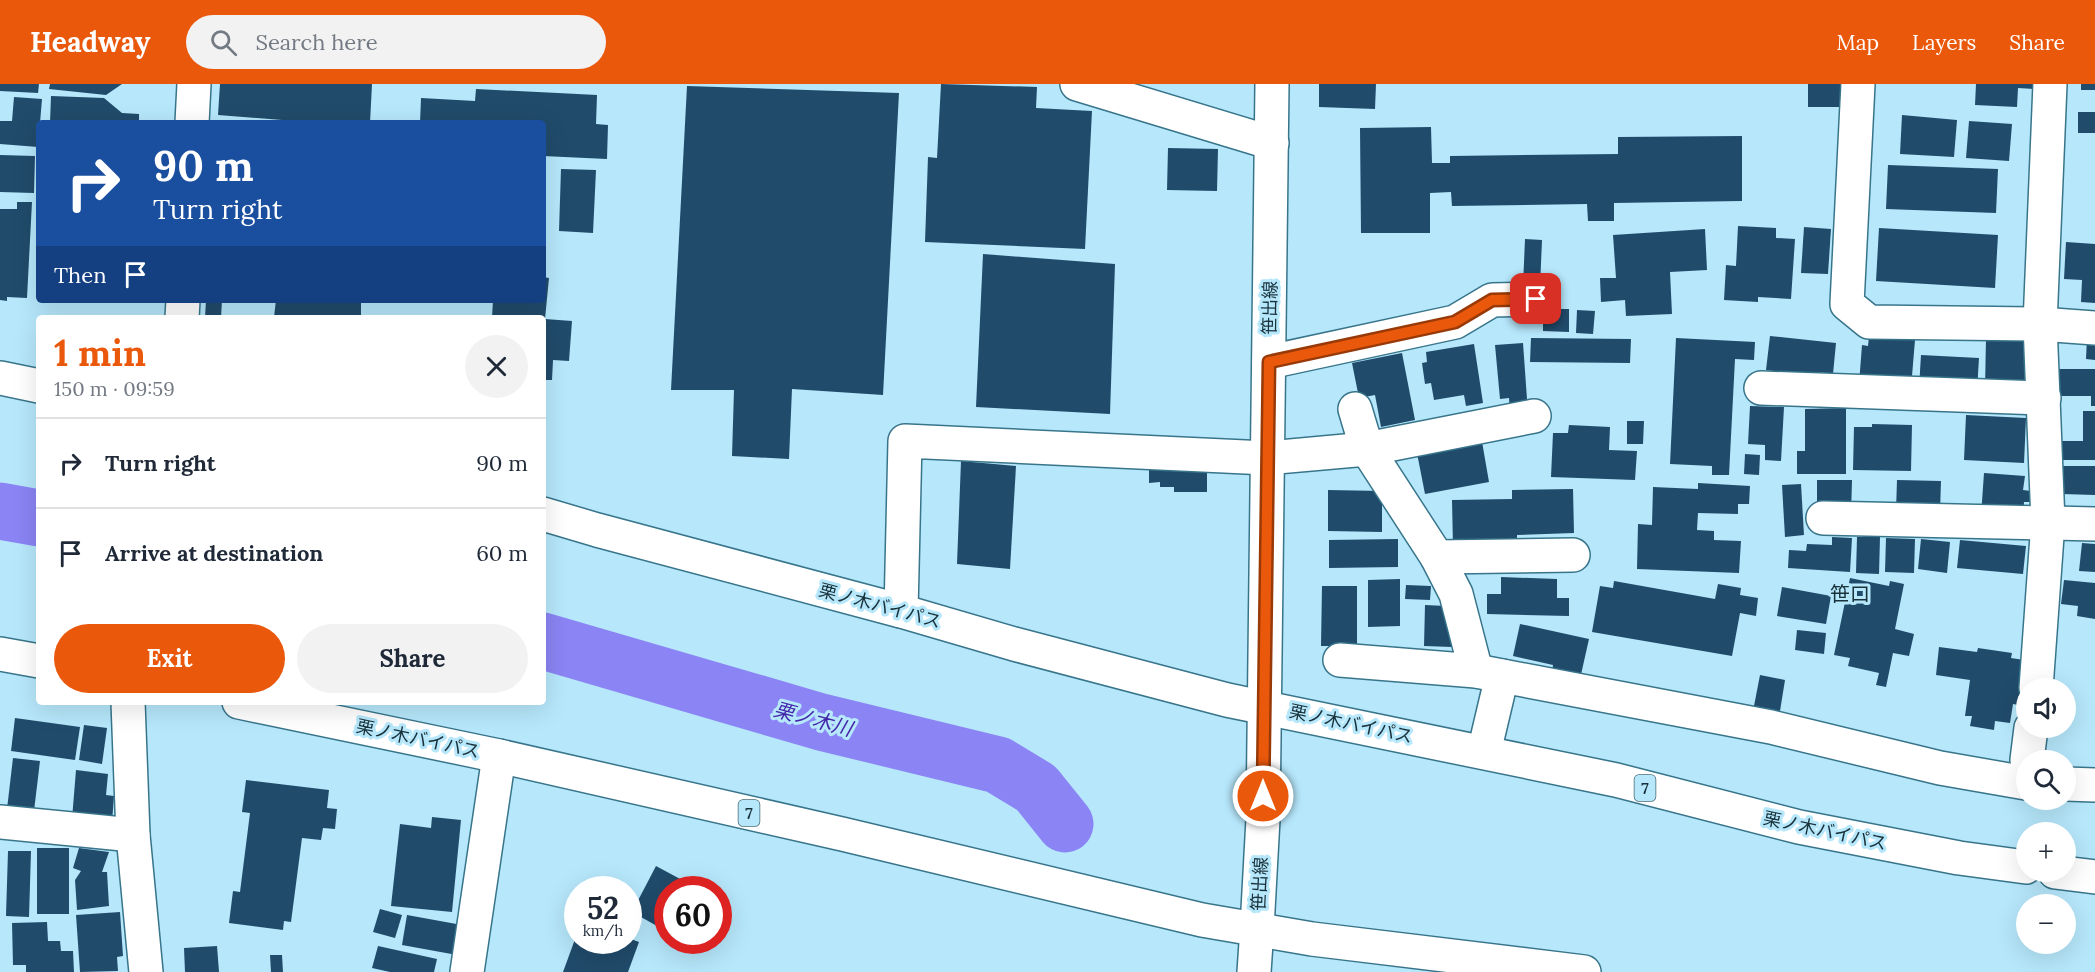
<!DOCTYPE html>
<html lang="en">
<head>
<meta charset="utf-8">
<style>
  :root { --surface:#fff; --page:#f2f2f3; --text:#1f2937; --muted:#747a83; --line:#e0e1e3; --accent:#ea580c }
  body { margin:0; font-family:Lora,"Noto Sans JP",serif; background:var(--page); color:var(--text); height:100vh; display:flex; flex-direction:column; font-size:22px; white-space:nowrap }
  * { box-sizing:border-box; margin:0 }
  p { font-size:20px; color:var(--muted) }
  .icon { flex:none; width:33px; height:33px; fill:none; stroke:currentColor; stroke-width:2; stroke-linecap:round; stroke-linejoin:round }
  .map { position:relative; flex:1; overflow:hidden }
  .panel { position:absolute; left:36px; top:231px; width:510px; height:390px; display:flex; flex-direction:column; background:var(--surface); border-radius:6px; box-shadow:0 6px 24px #0002 }
  .panel>* { flex:none }
  .hud { position:absolute; left:36px; top:36px; width:510px; height:183px; border-radius:6px; box-shadow:0 6px 24px #0002; background:#1a4fa0; color:#fff; overflow:hidden }
  .controls { position:absolute; left:2016px; top:594px; display:grid; gap:12px }
  .controls a { display:grid; place-items:center; width:60px; height:60px; border-radius:50%; background:var(--surface); box-shadow:0 6px 24px #0002; font-size:30px }
  .speed { position:absolute; left:564px; top:792px; display:flex; gap:12px; font-size:30px; font-weight:700; text-align:center }
  .speed>* { display:grid; place-content:center; width:78px; height:78px; border-radius:50%; background:var(--surface); box-shadow:0 6px 24px #0002; line-height:1 }
  .speed small { font-size:15px; font-weight:400 }
  .speed .limit { border:9px solid #d22; background:#fff; color:#111 }
  .pin { position:absolute; display:grid; place-items:center; width:51px; height:51px; color:#fff; margin:-26px; border-radius:12px; box-shadow:0 3px 9px #0006 }
  .me { position:absolute; width:66px; margin:-33px; rotate:0deg; stroke-linejoin:round; filter:drop-shadow(0 0 4px #0008) }
  .turn { display:flex; align-items:center; gap:21px; height:126px; padding:0 18px; font-size:27px }
  .turn .icon { width:78px; height:78px; stroke-width:2.5 }
  .turn b { display:block; font-size:42px; line-height:51px }
  .then { display:flex; align-items:center; height:57px; padding:0 18px; background:#0003; gap:12px; font-size:22px }
  .round { display:grid; place-items:center; flex:none; width:63px; height:63px; border-radius:32px; background:var(--page) }
  .summary { display:flex; align-items:center; justify-content:space-between; height:102px; padding:0 18px }
  h1 { font-size:36px; font-weight:700; line-height:45px; color:var(--accent) }
  .action { display:flex; gap:12px; margin-top:auto; padding:12px 18px }
  .action a { flex:1; height:69px; border-radius:36px; background:var(--accent); color:#fff; font-size:24px; font-weight:700; line-height:69px; text-align:center }
  .action a+a { background:var(--page); color:var(--text) }
  ul { padding:0; list-style:none }
  li { display:flex; align-items:center; gap:18px; height:90px; padding:0 18px; border-top:2px solid var(--line) }
  li div { flex:1 }
  li b { display:block; font-size:22px }
  li em { font-style:normal }
  header { display:flex; align-items:center; gap:36px; box-sizing:border-box; height:84px; padding:0 30px; background:var(--accent); color:#fff }
  header strong { font-size:28px }
  nav { display:flex; gap:33px; margin-inline-start:auto; font-size:21px }
  .search { width:420px; height:54px; background:var(--page); display:flex; align-items:center; gap:15px; box-sizing:border-box; padding:0 21px; border-radius:33px; color:var(--muted); font-size:22px }
  .map>svg:first-child { display:block }
</style>
</head>
<body>
<header>
<strong>Headway</strong>
<div class="search"><svg class="icon" aria-label="search" viewBox="0 0 24 24"><circle cx="10" cy="10" r="6"/><path d="M15 15l6 6"/></svg>Search here</div>
<nav><a>Map</a><a>Layers</a><a>Share</a></nav>
</header>
<div class="map">
<svg width="2095" height="888" viewBox="0 0 2095 888">
  <rect width="100%" height="100%" fill="#b6e7fb"/>
  <g fill="none" stroke-linecap="round" stroke-linejoin="round">
    <g stroke="#8a84f4" stroke-width="57">
      <polyline points="0,427 39,434"/>
      <polyline points="543,557 821,638 998,681 1036,704 1065,740"/>
    </g>
  </g>
  <g fill="#214b6b">
    <polygon points="0,0 39,0 38,9 0,7"/>
    <polygon points="50,0 122,0 106,11 49,5"/>
    <polygon points="220,0 372,0 370,39 281,39 282,36 218,31"/>
    <polygon points="941,0 1037,3 1036,24 1092,27 1085,165 925,158 928,73 937,74"/>
    <polygon points="1319,0 1376,0 1375,25 1319,23"/>
    <polygon points="1808,0 1843,0 1842,23 1808,23"/>
    <polygon points="1976,0 2036,0 2036,5 2018,4 2017,23 1975,21"/>
    <rect x="2081" y="0" width="14" height="6"/>
    <polygon points="687,2 899,9 883,311 792,305 789,375 732,372 734,306 671,306"/>
    <polygon points="476,5 597,11 596,40 608,41 607,75 543,72 543,39 420,39 421,14 475,17"/>
    <polygon points="51,12 104,14 122,29 139,30 139,39 50,39"/>
    <polygon points="14,13 42,15 38,63 0,60 0,37 12,37"/>
    <rect x="2078" y="28" width="17" height="21"/>
    <polygon points="1902,31 1957,36 1954,73 1900,70"/>
    <polygon points="1969,37 2012,40 2009,77 1966,74"/>
    <polygon points="1431,43 1432,79 1450,79 1450,72 1618,70 1618,53 1742,52 1742,117 1614,119 1614,137 1588,137 1587,120 1452,122 1451,108 1430,109 1430,149 1361,149 1360,44"/>
    <polygon points="1168,64 1218,65 1217,107 1167,106"/>
    <polygon points="0,71 35,72 34,109 0,108"/>
    <polygon points="1888,81 1998,85 1996,129 1886,125"/>
    <polygon points="561,85 596,86 593,149 559,147"/>
    <polygon points="17,118 32,118 27,214 7,213 7,217 0,216 0,125 17,125"/>
    <polygon points="1738,142 1776,144 1776,154 1795,155 1791,215 1758,213 1758,218 1724,216 1726,181 1736,182"/>
    <polygon points="1804,143 1831,145 1828,190 1801,189"/>
    <polygon points="1879,144 1998,151 1995,204 1876,197"/>
    <polygon points="1705,145 1707,186 1670,188 1672,230 1626,232 1625,216 1601,218 1600,194 1616,194 1613,151"/>
    <polygon points="1525,155 1542,156 1540,203 1523,202"/>
    <polygon points="2066,158 2095,160 2095,219 2081,218 2082,196 2064,195"/>
    <polygon points="983,170 1115,180 1110,330 976,323"/>
    <polygon points="543,193 549,194 545,235 572,237 569,277 553,276 552,296 543,296 543,234 492,234 493,216 543,216"/>
    <polygon points="206,216 222,216 221,234 205,234"/>
    <polygon points="276,216 361,216 361,234 274,233"/>
    <polygon points="1543,225 1569,225 1569,248 1543,247"/>
    <polygon points="1577,226 1595,227 1593,250 1576,249"/>
    <polygon points="1770,252 1836,259 1833,290 1820,288 1818,300 1806,291 1766,286"/>
    <polygon points="1869,252 1915,256 1911,304 1859,300 1862,261 1868,262"/>
    <polygon points="1531,254 1631,255 1630,279 1530,278"/>
    <polygon points="1676,254 1755,258 1754,276 1735,275 1729,391 1712,391 1712,382 1670,380"/>
    <polygon points="2087,254 2095,255 2095,276 2086,275"/>
    <polygon points="1986,255 2030,257 2029,305 1985,304"/>
    <polygon points="1523,259 1528,329 1510,330 1509,314 1500,315 1495,261"/>
    <polygon points="1474,260 1483,319 1466,322 1464,311 1434,316 1431,299 1425,300 1422,279 1427,278 1426,268"/>
    <polygon points="1402,269 1415,336 1381,343 1375,311 1359,314 1352,279"/>
    <polygon points="1921,271 1979,274 1977,307 1919,304"/>
    <polygon points="2057,285 2095,285 2095,322 2091,322 2091,312 2057,312"/>
    <polygon points="1750,322 1784,323 1781,377 1765,376 1765,361 1748,360"/>
    <polygon points="1846,324 1846,390 1797,390 1797,367 1805,367 1805,325"/>
    <polygon points="2083,327 2095,327 2095,376 2061,376 2060,357 2083,357"/>
    <polygon points="1966,331 2026,334 2024,379 1964,376"/>
    <polygon points="1627,337 1644,337 1643,360 1627,360"/>
    <polygon points="1872,340 1912,341 1911,387 1853,386 1854,343 1872,343"/>
    <polygon points="1569,341 1610,343 1609,366 1637,367 1635,396 1551,393 1553,349 1568,349"/>
    <polygon points="1481,352 1489,398 1425,410 1416,364"/>
    <polygon points="1745,370 1760,371 1759,391 1744,390"/>
    <polygon points="1207,376 1207,408 1174,408 1174,403 1160,403 1160,398 1149,399 1149,377"/>
    <polygon points="961,377 1016,382 1010,485 957,480"/>
    <polygon points="2063,382 2095,382 2095,411 2062,410"/>
    <polygon points="1984,389 2025,392 2023,406 2031,407 2030,418 2024,418 2023,435 1981,432"/>
    <polygon points="1817,396 1852,396 1851,431 1817,431"/>
    <polygon points="1897,396 1941,397 1940,428 1896,427"/>
    <polygon points="1698,399 1750,402 1749,420 1738,420 1738,430 1698,429 1697,446 1714,447 1714,456 1741,457 1739,489 1637,485 1638,440 1652,441 1653,403 1698,405"/>
    <polygon points="1801,400 1804,451 1785,453 1782,401"/>
    <polygon points="1573,405 1574,449 1517,451 1517,462 1453,463 1452,416 1512,415 1512,406"/>
    <polygon points="1328,406 1382,407 1382,448 1328,447"/>
    <polygon points="1832,453 1852,454 1850,488 1788,484 1789,466 1806,467 1807,460 1832,461"/>
    <polygon points="1857,453 1880,453 1879,490 1856,489"/>
    <polygon points="1886,454 1915,455 1914,489 1885,488"/>
    <polygon points="1398,455 1398,483 1329,484 1329,456"/>
    <polygon points="1921,455 1950,458 1947,489 1918,485"/>
    <polygon points="1960,456 2026,462 2023,490 1957,484"/>
    <polygon points="2082,459 2095,460 2095,488 2079,487"/>
    <polygon points="1501,493 1557,495 1557,514 1569,514 1569,532 1487,530 1487,510 1501,510"/>
    <polygon points="1850,494 1889,502 1890,497 1904,500 1895,545 1914,550 1909,572 1893,569 1886,603 1876,601 1879,589 1848,582 1850,574 1834,571"/>
    <polygon points="1400,495 1400,542 1368,543 1368,496"/>
    <polygon points="2064,496 2095,499 2095,535 2077,532 2078,522 2061,520"/>
    <polygon points="1614,497 1715,515 1718,500 1741,504 1740,511 1758,514 1756,532 1740,529 1732,572 1592,548 1600,502 1613,504"/>
    <polygon points="1406,501 1431,502 1430,516 1405,515"/>
    <polygon points="1322,502 1357,502 1357,562 1321,562"/>
    <polygon points="1782,503 1831,512 1826,540 1777,532"/>
    <polygon points="1425,521 1446,522 1454,532 1452,563 1424,562"/>
    <polygon points="1520,540 1589,555 1580,595 1552,588 1553,581 1513,572"/>
    <polygon points="1797,546 1826,549 1824,570 1795,566"/>
    <polygon points="1939,563 1977,568 1978,564 2012,569 2011,574 2024,576 2027,596 2024,622 2013,620 2010,639 1995,637 1994,646 1970,642 1972,632 1965,632 1970,596 1936,591"/>
    <polygon points="1760,591 1785,596 1780,627 1754,622"/>
    <polygon points="15,634 80,643 75,676 11,667"/>
    <polygon points="84,641 107,644 102,680 79,676"/>
    <polygon points="13,674 40,677 34,727 7,725"/>
    <polygon points="76,686 108,690 106,711 114,712 112,738 72,735"/>
    <polygon points="246,696 329,706 327,724 337,725 335,745 323,744 321,756 302,754 291,838 284,837 283,846 229,839 233,807 240,808 250,729 242,728"/>
    <polygon points="432,733 461,736 452,828 391,822 400,740 431,744"/>
    <rect x="37" y="764" width="32" height="66"/>
    <polygon points="79,764 109,768 102,788 107,788 109,822 77,826 75,796 81,787 73,784"/>
    <polygon points="8,767 31,767 29,833 6,832"/>
    <polygon points="656,782 682,796 677,806 668,806 668,823 657,842 632,828"/>
    <polygon points="380,825 402,831 395,854 373,848"/>
    <polygon points="120,828 123,872 117,873 118,887 80,888 76,831"/>
    <polygon points="407,831 462,841 457,871 402,861"/>
    <polygon points="47,838 48,857 60,857 61,867 73,867 74,888 26,888 26,881 13,881 12,839"/>
    <polygon points="578,847 578,856 628,856 628,854 639,858 628,888 563,888"/>
    <polygon points="217,862 219,888 185,888 184,864"/>
    <polygon points="378,862 437,875 434,888 390,888 372,884"/>
    <polygon points="270,871 282,871 283,888 271,888"/>
  </g>
  <g fill="none" stroke-linecap="round" stroke-linejoin="round">
    <defs>
      <g id="minor">
        <polyline points="1077,0 1272,59"/>
        <polyline points="1858,0 1847,220 1869,238 2040,240 2095,244"/>
        <polyline points="192,39 194,0"/>
        <polyline points="182,234 183,216"/>
        <polyline points="1269,278 1455,238 1492,216 1536,215"/>
        <polyline points="1761,304 2044,314"/>
        <polyline points="1355,325 1367,365 1534,332"/>
        <polyline points="1823,434 2095,440"/>
        <polyline points="1437,473 1573,471"/>
        <polyline points="901,527 905,357 1267,374 1367,365 1437,473 1456,510 1476,587"/>
        <polyline points="1340,576 1476,587 1771,643 1940,684 2026,699"/>
        <polyline points="2036,604 2048,438 2040,240 2050,0"/>
        <polyline points="128,618 133,751 146,888"/>
        <polyline points="1484,668 1502,592"/>
        <polyline points="2027,676 2031,644"/>
        <polyline points="2066,700 2095,701"/>
        <polyline points="0,738 133,751"/>
        <polyline points="467,888 499,672"/>
        <polyline points="1254,888 1257,844"/>
      </g>
      <polyline id="major" points="1257,844 1263,735 1272,0"/>
      <g id="highway">
        <polyline points="0,294 39,302"/>
        <polyline points="543,430 597,446 901,527 1014,560 1227,616 1616,696 1799,743 1959,774 2026,783"/>
        <polyline points="0,570 39,577"/>
        <polyline points="239,618 499,672 842,750 1202,836 1312,855 1584,888"/>
        <polyline points="2055,788 2095,793"/>
      </g>
    </defs>
    <use href="#minor" stroke="#38758b" stroke-width="36"/>
    <use href="#major" stroke="#38758b" stroke-width="36"/>
    <use href="#highway" stroke="#38758b" stroke-width="36"/>
    <use href="#minor" stroke="#fff" stroke-width="33"/>
    <use href="#major" stroke="#fff" stroke-width="33"/>
    <use href="#highway" stroke="#fff" stroke-width="33"/>
  </g>
  <g fill="none" stroke-linecap="round" stroke-linejoin="round">
    <defs>
      <polyline id="route" points="1263,712 1269,278 1455,238 1492,216 1536,215"/>
    </defs>
    <use href="#route" stroke="#983908" stroke-width="15"/>
    <use href="#route" stroke="#ea580c" stroke-width="10"/>
  </g>
  <g text-anchor="middle" stroke-width="6" stroke-linejoin="round" paint-order="stroke">
    <g fill="#b6e7fb" stroke="#476874" stroke-width="1.5">
      <rect x="1634.5" y="691" width="21" height="26" rx="4.5"/>
      <rect x="738.5" y="716" width="21" height="26" rx="4.5"/>
    </g>
    <g font-size="16" font-weight="bold" fill="#18313a">
      <text x="1645" y="710">7</text>
      <text x="749" y="735">7</text>
    </g>
    <g font-size="18" fill="#18313a" stroke="#b6e7fb">
      <text transform="translate(1270 224) rotate(-89)" y="6">笹出線</text>
      <text transform="translate(880 522) rotate(15)" y="6">栗ノ木バイパス</text>
      <text transform="translate(1351 640) rotate(12)" y="6">栗ノ木バイパス</text>
      <text transform="translate(418 655) rotate(12)" y="6">栗ノ木バイパス</text>
      <text transform="translate(1825 747) rotate(12)" y="6">栗ノ木バイパス</text>
      <text transform="translate(1260 800) rotate(-87)" y="6">笹出線</text>
    </g>
    <g font-size="20" fill="#18313a" stroke="#b6e7fb">
      <text x="1850" y="517">笹口</text>
    </g>
    <g font-size="20" font-style="italic" fill="#4426a9" stroke="#b6e7fb">
      <text transform="translate(813 635) rotate(15)" y="7">栗ノ木川</text>
    </g>
  </g>
</svg>
<div class="controls">
<a><svg class="icon" aria-label="sound" viewBox="0 0 24 24"><path d="M4 9h4l5-4v14l-5-4H4zM17 9q2 3 0 6"/></svg></a>
<a><svg class="icon" aria-label="search" viewBox="0 0 24 24"><circle cx="10" cy="10" r="6"/><path d="M15 15l6 6"/></svg></a>
<a>+</a>
<a>−</a>
</div>
<div class="speed"><div>52<small>km/h</small></div><div class="limit">60</div></div>
<div class="pin" style="left:1536px;top:215px;background:#d93025"><svg class="icon" aria-label="arrive" viewBox="0 0 24 24"><path d="M6 21V4h12l-3 4 3 4H6"/></svg></div>
<svg class="me" style="left:1263px;top:712px" viewBox="-20 -20 40 40"><circle r="17" fill="#ea580c" stroke="#fff" stroke-width="3"/><path d="M0-11L8 9 0 5-8 9z" fill="#fff"/></svg>
<div class="hud">
<div class="turn"><svg class="icon" aria-label="right" viewBox="0 0 24 24"><path d="M7 20v-9h11M14 6l5 5-5 5"/></svg><div><b>90 m</b>Turn right</div></div>
<div class="then">Then<svg class="icon" aria-label="arrive" viewBox="0 0 24 24"><path d="M6 21V4h12l-3 4 3 4H6"/></svg></div>
</div>
<section class="panel">
<div class="summary"><div><h1>1 min</h1><p>150 m · 09:59</p></div><a class="round"><svg class="icon" aria-label="close" viewBox="0 0 24 24"><path d="M6 6l12 12M18 6L6 18"/></svg></a></div>
<ul>
<li><svg class="icon" aria-label="right" viewBox="0 0 24 24"><path d="M7 20v-9h11M14 6l5 5-5 5"/></svg><div><b>Turn right</b></div><em>90 m</em></li>
<li><svg class="icon" aria-label="arrive" viewBox="0 0 24 24"><path d="M6 21V4h12l-3 4 3 4H6"/></svg><div><b>Arrive at destination</b></div><em>60 m</em></li>
</ul>
<div class="action"><a>Exit</a><a>Share</a></div>
</section>
</div>
</body>
</html>
